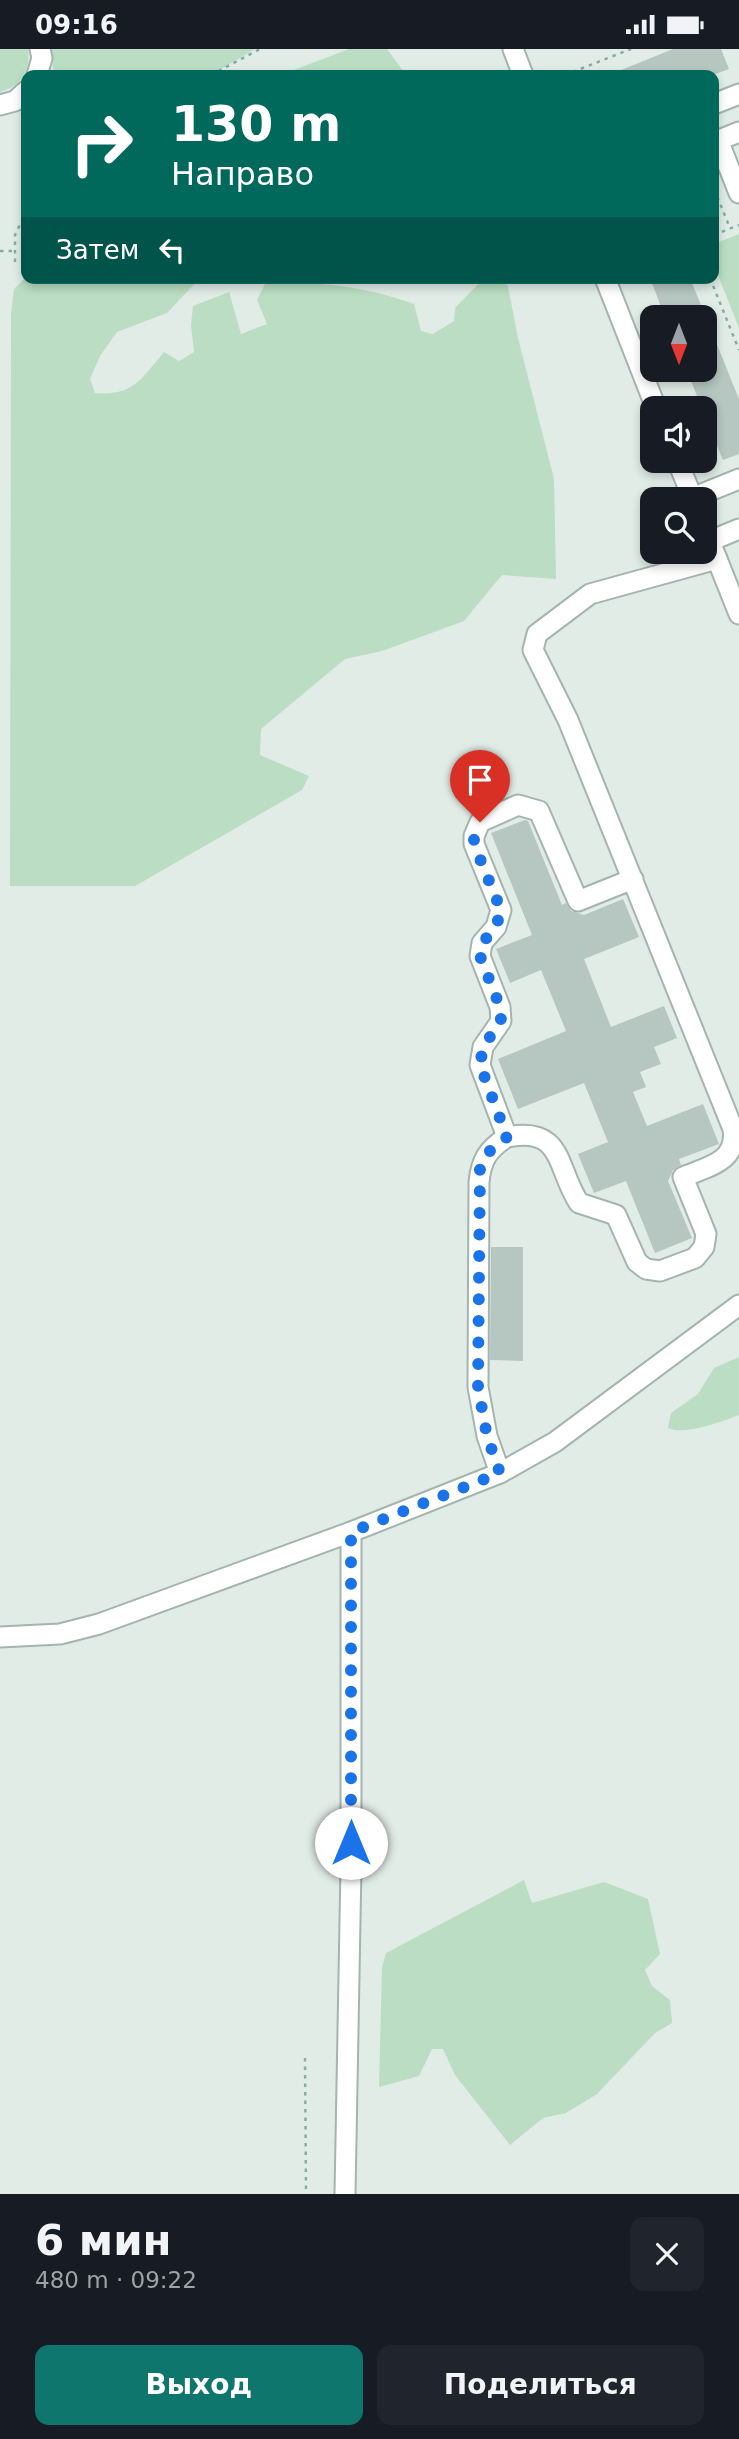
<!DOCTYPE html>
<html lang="ru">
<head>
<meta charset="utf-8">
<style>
  :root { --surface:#171b24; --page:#20242c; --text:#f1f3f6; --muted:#9ea1a6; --accent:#0f766e }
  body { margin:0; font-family:"DejaVu Sans",sans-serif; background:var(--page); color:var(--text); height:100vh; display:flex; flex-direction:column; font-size:26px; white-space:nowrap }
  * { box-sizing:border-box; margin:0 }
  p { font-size:23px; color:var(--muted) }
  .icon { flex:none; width:38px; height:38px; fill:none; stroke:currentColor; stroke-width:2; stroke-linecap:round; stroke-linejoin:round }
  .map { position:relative; height:2145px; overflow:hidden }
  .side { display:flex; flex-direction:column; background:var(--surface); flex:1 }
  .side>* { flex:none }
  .top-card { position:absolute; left:21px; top:21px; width:698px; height:214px; border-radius:14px; box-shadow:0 4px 10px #0003; background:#00695c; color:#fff; overflow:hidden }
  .needle { width:46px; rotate:180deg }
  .fabs { position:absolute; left:640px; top:256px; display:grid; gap:14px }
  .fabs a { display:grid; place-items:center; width:77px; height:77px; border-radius:14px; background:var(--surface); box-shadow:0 4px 10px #0003; font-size:35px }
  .pin { position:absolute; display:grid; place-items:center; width:60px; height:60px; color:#fff; margin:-72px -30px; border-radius:50% 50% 50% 0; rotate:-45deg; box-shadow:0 0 7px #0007 }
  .pin .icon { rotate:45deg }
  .me { position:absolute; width:77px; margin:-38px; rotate:0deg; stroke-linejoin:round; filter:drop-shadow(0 0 5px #0008) }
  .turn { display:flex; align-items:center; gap:24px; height:147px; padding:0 35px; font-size:32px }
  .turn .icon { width:91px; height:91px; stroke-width:2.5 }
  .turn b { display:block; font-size:49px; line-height:60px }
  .then { display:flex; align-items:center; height:66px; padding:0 35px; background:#0003; gap:14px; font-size:26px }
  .round { display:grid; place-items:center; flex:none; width:74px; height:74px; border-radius:14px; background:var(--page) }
  .headline { display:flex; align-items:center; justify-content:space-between; height:119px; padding:0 35px }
  h1 { font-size:42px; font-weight:700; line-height:52px }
  .cta { display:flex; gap:14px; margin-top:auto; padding:14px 35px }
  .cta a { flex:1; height:80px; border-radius:14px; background:var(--accent); color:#fff; font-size:28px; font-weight:700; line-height:80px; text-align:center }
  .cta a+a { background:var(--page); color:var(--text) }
  .status { display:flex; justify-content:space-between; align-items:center; height:49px; padding:0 35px; background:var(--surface); direction:ltr }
  .status svg { height:19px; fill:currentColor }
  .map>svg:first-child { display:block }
</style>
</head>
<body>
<div class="status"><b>09:16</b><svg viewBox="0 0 49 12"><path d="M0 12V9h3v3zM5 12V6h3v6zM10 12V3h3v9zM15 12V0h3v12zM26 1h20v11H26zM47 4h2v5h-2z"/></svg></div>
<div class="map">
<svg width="739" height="2145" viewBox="0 0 739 2145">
  <rect width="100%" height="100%" fill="#e1ece7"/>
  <g fill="#baddc3">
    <path d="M 0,0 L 28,0 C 31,21 21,37 0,43 Z"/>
    <polygon points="51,0 255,0 211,26 54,26"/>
    <polygon points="349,0 387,0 406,26 281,26"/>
    <polygon points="739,185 739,279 714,216 714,195"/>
    <path d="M 26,228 L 200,229 L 167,264 L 117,283 L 100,307 L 90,330 L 95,344 C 134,347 141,330 164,303 L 179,312 L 194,303 L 191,276 L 193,257 L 229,243 L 241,285 L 267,275 L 257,251 L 266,233 C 319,233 365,237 414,255 L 421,282 L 433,285 L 454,272 L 455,259 L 484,229 L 501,229 L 508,237 L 518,289 L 554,430 L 556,530 L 502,526 L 464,572 L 382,602 L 345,610 L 261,680 L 260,706 L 309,727 L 302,741 L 135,837 L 10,837 L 11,264 L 14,240 Z"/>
    <path d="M 739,1308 L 739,1366 C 723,1372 684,1387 668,1379 L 671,1364 L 698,1345 L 714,1319 Z"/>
    <polygon points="524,1831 532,1854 604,1833 648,1850 660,1905 645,1921 652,1937 670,1951 672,1974 655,1984 597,2045 566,2064 543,2069 510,2096 455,2026 443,2000 432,2000 419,2027 379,2038 382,1918 386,1904"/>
  </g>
  <g fill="#b6c6c0">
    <polygon points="673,0 721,0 729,20 713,26 609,26"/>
    <polygon points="650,229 690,229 739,350 739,405 723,411 705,368 705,359 702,359 686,320 705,320 705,268 665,268"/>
    <polygon points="525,771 528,772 562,856 566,854 571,862 584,866 623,850 639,888 584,910 611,978 664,957 677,989 654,998 661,1015 640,1023 646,1038 633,1043 647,1077 703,1055 719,1095 679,1110 681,1116 673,1121 668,1132 692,1189 655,1204 626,1132 594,1144 578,1105 608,1093 584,1034 518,1060 498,1010 566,982 541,921 510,934 496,900 532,886 491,784"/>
    <polygon points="491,1198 523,1198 523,1312 490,1311"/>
  </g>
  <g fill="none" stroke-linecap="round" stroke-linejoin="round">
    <defs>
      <g id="minor">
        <polyline points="513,0 523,26"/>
        <polyline points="37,26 42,9 40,0"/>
        <polyline points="714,55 739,45"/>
        <polyline points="0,56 15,52 26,42"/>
        <polyline points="718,91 739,144"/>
        <polyline points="714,93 739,83"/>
        <polyline points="605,229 656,359"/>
        <polyline points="677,411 693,450"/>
        <polyline points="692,449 739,430"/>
        <polyline points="705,480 739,565"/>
        <polyline points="710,492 739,480"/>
        <path d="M 633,830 L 578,852 L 539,762 L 518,756 L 480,773 L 474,787 L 474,795 L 501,861 L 496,878 L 482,894 L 480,907 L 500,958 L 501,972 L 483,998 L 480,1016 L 507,1088 C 564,1077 556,1119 579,1154 L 616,1166 L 637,1213 L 646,1220 L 660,1222 L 695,1209 L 704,1198 L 706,1185 L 683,1128 C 707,1118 738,1113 733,1080 L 568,671 L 533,601 L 537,585 L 590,545 L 717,510"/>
        <path d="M 500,1424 L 487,1387 L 478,1338 L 479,1133 C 481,1111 488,1100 507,1088"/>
        <polyline points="0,1588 60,1585 99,1575 351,1483 500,1424 555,1393 739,1256"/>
        <polyline points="345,2145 351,1817 351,1483"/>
      </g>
    </defs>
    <use href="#minor" stroke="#a4b4ae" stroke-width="23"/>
    <g stroke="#81afa1" stroke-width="2.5" stroke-dasharray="3.5 5" stroke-linecap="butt">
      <polyline points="211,26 260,0"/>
      <polyline points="565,26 631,0"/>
      <polyline points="714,140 730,179"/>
      <polyline points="714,186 739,176"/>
      <polyline points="0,202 15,202"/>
      <polyline points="15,213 15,186 26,163"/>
      <polyline points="710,229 739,301"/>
      <polyline points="305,2009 306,2145"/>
    </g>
    <use href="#minor" stroke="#fff" stroke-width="19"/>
  </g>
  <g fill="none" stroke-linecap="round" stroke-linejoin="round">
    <polyline stroke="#1a73e8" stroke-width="12" stroke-dasharray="0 21.6" points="351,1794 351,1483 500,1424 487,1387 478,1338 480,1118 493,1097 507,1088 480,1016 483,998 501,972 500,958 480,907 482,894 496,878 501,861 474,795 474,787 480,773"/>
  </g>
</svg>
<div class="fabs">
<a><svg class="needle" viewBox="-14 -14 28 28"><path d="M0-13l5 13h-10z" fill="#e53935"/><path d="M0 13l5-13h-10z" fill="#9ea1a6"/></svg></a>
<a><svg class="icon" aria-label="sound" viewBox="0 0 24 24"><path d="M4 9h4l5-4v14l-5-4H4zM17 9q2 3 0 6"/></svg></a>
<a><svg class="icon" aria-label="search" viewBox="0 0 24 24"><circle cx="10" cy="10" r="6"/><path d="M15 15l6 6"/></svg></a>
</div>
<div class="pin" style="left:480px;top:773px;background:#d93025"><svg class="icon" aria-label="arrive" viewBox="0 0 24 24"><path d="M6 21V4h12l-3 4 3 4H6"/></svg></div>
<svg class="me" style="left:351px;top:1794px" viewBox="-20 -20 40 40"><circle r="19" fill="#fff"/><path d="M0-13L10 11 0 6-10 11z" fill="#1a73e8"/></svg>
<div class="top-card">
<div class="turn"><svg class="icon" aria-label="right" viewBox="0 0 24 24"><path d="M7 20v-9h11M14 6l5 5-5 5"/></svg><div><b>130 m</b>Направо</div></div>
<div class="then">Затем<svg class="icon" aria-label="left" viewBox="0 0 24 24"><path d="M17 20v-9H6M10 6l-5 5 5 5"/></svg></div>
</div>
</div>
<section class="side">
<div class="headline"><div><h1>6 мин</h1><p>480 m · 09:22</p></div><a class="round"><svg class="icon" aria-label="close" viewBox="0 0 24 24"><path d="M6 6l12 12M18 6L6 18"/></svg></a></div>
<div class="cta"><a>Выход</a><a>Поделиться</a></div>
</section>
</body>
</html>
